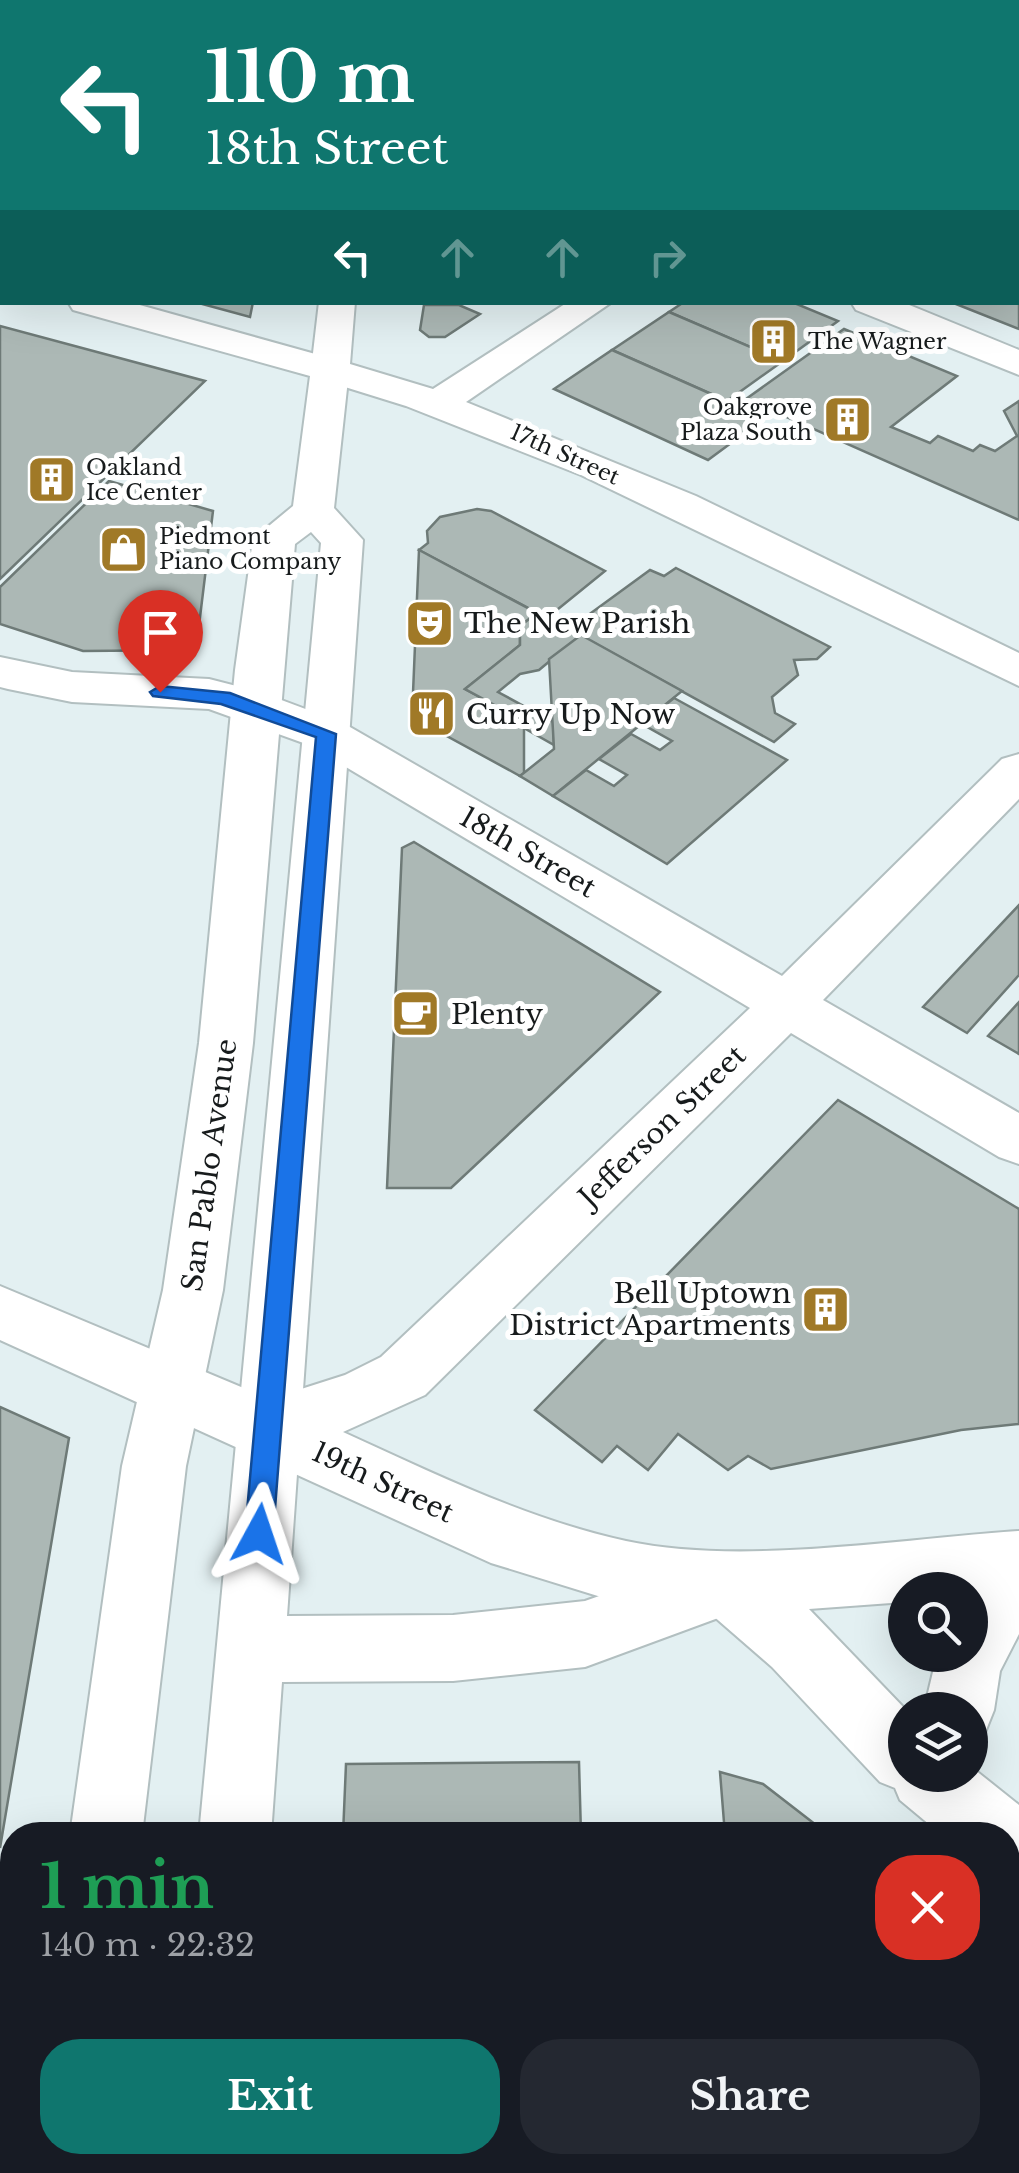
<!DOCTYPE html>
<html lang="en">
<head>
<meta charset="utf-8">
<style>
  :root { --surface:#171b24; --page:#242831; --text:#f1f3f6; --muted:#9ea1a6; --accent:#0f766e }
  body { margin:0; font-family:"Libre Baskerville",serif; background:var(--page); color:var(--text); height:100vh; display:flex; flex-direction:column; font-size:38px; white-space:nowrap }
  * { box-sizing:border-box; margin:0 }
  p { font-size:32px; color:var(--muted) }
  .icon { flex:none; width:55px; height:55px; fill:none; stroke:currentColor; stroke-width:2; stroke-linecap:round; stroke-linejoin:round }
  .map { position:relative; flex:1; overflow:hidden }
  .details { position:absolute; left:0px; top:1822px; width:1020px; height:352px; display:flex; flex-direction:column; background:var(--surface); border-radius:40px 40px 0 0; box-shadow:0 10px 40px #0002 }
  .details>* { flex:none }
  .guide { position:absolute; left:0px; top:0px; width:1020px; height:305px; box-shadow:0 10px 40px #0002; background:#0f766e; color:#fff; overflow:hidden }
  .tools { position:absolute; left:888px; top:1572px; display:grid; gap:20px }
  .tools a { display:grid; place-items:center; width:100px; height:100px; border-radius:50%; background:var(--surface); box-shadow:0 10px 40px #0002; font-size:50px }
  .pin { position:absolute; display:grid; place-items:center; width:85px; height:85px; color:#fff; margin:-102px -42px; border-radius:50% 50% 50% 0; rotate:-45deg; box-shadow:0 0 10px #0007 }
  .pin .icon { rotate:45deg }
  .me { position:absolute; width:110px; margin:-55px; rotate:5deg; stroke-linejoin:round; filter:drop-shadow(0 0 8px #0008) }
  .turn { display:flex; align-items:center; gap:35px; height:210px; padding:0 40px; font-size:45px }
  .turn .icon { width:130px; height:130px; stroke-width:2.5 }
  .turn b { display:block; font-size:70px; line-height:85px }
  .lanes { display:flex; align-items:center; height:95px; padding:0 40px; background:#0003; justify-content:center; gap:50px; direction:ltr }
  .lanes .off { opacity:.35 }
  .round { display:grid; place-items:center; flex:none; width:105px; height:105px; border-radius:40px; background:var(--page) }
  .head { display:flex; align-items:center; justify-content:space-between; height:170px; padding:0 40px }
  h1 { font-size:60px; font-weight:800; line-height:75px; color:#1e9e55 }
  .cta { display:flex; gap:20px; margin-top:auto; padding:20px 40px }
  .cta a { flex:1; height:115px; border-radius:40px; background:var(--accent); color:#fff; font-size:40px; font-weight:800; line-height:115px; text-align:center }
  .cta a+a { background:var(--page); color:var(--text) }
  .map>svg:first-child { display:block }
</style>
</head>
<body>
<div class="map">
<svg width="1019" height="2173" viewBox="0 0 1019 2173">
  <rect width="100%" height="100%" fill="#e3f0f2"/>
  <g fill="#acb8b5" stroke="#6e7a77" stroke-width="2.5">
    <polygon points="0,0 117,0 2,2 2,13"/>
    <polygon points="177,0 286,0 176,2"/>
    <polygon points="430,0 653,0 660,2 430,2"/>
    <polygon points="781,0 996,0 992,2"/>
    <polygon points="1018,127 1019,127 1019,329 951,302 1018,302"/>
    <polygon points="0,129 2,130 2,248 0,247"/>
    <polygon points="195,302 253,302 250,317"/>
    <polygon points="684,302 792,302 838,321 783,361 669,312"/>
    <polygon points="424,305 459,305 480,314 445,337 429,337 420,330"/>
    <polygon points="669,312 783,361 727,401 612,350"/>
    <polygon points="0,326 205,381 0,579"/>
    <polygon points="844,329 957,376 891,427 930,443 938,436 973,451 980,445 995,451 1017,436 1004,411 1019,401 1019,520 746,399"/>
    <polygon points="612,350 727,401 765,418 708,460 554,389"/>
    <polygon points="109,481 213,511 196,650 83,651 0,624 0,587"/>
    <polygon points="477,509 491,511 605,571 547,618 419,550 428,543 427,531 440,517"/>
    <polygon points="419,550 537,613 520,626 520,645 465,689 524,721 524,773 520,776 412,717"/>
    <polygon points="676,568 830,647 817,659 794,660 798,675 772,697 775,713 795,724 774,742 569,629 650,570 664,576"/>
    <polygon points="537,613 581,635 539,670 520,674 498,692 553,722 554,745 524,728 524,721 465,689 520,645 520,626"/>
    <polygon points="581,635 682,691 553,796 520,776 554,749 549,659"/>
    <polygon points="674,698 787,760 667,864 553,796 586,770 614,786 627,775 599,759 631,734 660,750 672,741 642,724"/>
    <polygon points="414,842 660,992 451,1188 387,1188 402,848"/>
    <polygon points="1019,905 1019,975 967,1033 923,1007"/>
    <polygon points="1019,1002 1019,1054 988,1036"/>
    <polygon points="838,1100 1019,1209 1019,1424 961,1430 771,1469 748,1456 728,1470 678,1434 648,1470 617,1446 602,1462 535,1410"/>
    <polygon points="0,1407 69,1438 0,1848"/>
    <polygon points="579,1762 581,1835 343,1835 346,1764"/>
    <polygon points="720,1772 763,1784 829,1835 725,1835"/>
    <polygon points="1016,1987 1019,2173 901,2173 907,2162 1008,2162 1008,2002"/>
    <polygon points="593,2162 656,2162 657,2173 593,2173"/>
    <polygon points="593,2162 593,2173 329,2173 329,2164"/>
    <polygon points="865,2162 907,2162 901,2173 877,2173"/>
  </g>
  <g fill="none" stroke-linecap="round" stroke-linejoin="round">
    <defs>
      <g id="minor">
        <polygon points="336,0 397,0 399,2 335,2"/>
        <polygon points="705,0 740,0 742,2 707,2"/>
        <rect x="0" y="22" width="2" height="18"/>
        <polygon points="319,302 355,302 350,364 433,389 568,302 612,302 466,402 696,496 1019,653 1019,686 581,475 406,406 316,378 311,370"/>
        <polygon points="851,302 902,302 1019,350 1019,375 856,310"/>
        <path d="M 0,657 L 72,672 L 209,679 L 260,692 L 343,723 L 782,976 L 1002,759 L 1019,754 L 1019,799 L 823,1000 L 1019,1113 L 1019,1164 L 999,1157 L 791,1033 L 425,1395 L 343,1432 C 435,1474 526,1519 626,1541 C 740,1566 900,1539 1019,1531 L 1019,1634 L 1000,1671 L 994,1710 L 984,1735 L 970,1740 L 970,1710 L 924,1710 L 937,1655 L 970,1655 L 970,1590 L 905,1590 L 905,1602 L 809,1609 L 906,1710 L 905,1775 L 970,1775 L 970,1766 L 1019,1805 L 1019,1863 L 1008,1868 L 1008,1835 L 942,1835 L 900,1800 L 895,1788 L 880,1782 L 772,1667 L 711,1614 L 627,1605 L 491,1563 L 0,1340 L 0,1286 L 270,1399 L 345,1375 L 381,1357 L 750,1008 L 309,745 L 209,709 L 72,702 L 8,689 L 0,687 Z"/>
      </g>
      <g id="major">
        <rect x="0" y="269" width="2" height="22"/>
        <polygon points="68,302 129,302 344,362 349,370 334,508 363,540 287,1616 453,1615 585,1601 724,1552 748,1561 757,1584 748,1607 585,1667 453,1681 282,1682 271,1835 199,1835 321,543 311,532 295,544 253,1043 223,1290 186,1466 142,1835 70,1835 122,1466 163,1290 199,1043 235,670 253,539 293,506 310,376 73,310"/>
        <polygon points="24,2162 104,2162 102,2173 22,2173"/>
        <polygon points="168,2162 248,2162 247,2173 167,2173"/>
      </g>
    </defs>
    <use href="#minor" stroke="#b2bfc0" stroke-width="4"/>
    <use href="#major" stroke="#b2bfc0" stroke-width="4"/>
    <use href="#minor" fill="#fff" fill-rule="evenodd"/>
    <use href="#major" fill="#fff" fill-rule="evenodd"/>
  </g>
  <polygon fill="#1a73e8" stroke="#114b97" stroke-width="2.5" points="160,686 230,693 336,734 273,1534 269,1542 259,1546 249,1542 245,1534 316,737 221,704 153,696 150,692"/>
  <defs>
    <symbol id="building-square" viewBox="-11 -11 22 22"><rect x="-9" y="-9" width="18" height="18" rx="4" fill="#a07927" stroke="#fff"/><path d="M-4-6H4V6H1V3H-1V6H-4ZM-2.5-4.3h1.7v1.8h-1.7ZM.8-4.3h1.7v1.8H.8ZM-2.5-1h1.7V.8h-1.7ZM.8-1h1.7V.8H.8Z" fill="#fff"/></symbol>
    <symbol id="shop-square" viewBox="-11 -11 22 22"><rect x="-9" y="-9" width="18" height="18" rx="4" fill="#a07927" stroke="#fff"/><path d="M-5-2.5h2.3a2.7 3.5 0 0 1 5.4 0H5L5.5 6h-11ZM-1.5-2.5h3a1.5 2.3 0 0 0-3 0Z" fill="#fff"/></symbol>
    <symbol id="theatre-square" viewBox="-11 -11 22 22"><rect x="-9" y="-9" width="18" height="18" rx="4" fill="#a07927" stroke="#fff"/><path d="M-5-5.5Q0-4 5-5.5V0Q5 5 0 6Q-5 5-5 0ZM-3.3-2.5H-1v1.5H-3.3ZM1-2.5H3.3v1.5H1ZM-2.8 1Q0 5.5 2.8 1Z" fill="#fff"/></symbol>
    <symbol id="restaurant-square" viewBox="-11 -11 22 22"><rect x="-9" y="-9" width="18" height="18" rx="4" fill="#a07927" stroke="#fff"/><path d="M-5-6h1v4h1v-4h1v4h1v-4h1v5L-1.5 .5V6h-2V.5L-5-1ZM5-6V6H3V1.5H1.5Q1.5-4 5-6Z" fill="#fff"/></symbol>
    <symbol id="cafe-square" viewBox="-11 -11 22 22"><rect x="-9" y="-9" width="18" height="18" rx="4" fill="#a07927" stroke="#fff"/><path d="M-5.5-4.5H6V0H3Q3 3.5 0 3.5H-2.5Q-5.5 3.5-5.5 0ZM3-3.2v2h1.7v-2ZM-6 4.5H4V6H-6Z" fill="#fff"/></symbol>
  </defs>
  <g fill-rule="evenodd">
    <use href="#building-square" x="746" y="314" width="55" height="55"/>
    <use href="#building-square" x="820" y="392" width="55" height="55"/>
    <use href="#building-square" x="24" y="452" width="55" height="55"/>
    <use href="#shop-square" x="96" y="522" width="55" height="55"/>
    <use href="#theatre-square" x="402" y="596" width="55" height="55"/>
    <use href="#restaurant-square" x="404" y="686" width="55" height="55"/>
    <use href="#cafe-square" x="388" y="986" width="55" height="55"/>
    <use href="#building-square" x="798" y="1282" width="55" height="55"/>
  </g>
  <g text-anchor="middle" stroke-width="10" stroke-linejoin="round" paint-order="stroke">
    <g font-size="22" fill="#171b1c" stroke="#fff" text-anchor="start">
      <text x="808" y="349">The Wagner</text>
      <text x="812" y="415" text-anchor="end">Oakgrove<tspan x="812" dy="25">Plaza South</tspan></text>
      <text x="86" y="475">Oakland<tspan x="86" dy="25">Ice Center</tspan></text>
      <text x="159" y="544">Piedmont<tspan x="159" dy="25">Piano Company</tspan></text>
    </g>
    <g font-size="22" fill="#171b1c" stroke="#fff">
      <text transform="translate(565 454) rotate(24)" y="8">17th Street</text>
    </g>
    <g font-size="28" fill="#171b1c" stroke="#fff" text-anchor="start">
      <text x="464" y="633">The New Parish</text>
      <text x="466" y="724">Curry Up Now</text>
      <text x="451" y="1024">Plenty</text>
      <text x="791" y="1303" text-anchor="end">Bell Uptown<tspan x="791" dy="32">District Apartments</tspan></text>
    </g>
    <g font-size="28" fill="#171b1c" stroke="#fff">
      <text transform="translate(528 852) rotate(30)" y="10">18th Street</text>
      <text transform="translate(662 1126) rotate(-44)" y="10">Jefferson Street</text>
      <text transform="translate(209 1165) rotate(-82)" y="10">San Pablo Avenue</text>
      <text transform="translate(383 1482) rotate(25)" y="10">19th Street</text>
    </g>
  </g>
</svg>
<div class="tools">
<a><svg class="icon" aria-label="search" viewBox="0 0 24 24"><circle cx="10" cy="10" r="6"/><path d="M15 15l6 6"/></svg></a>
<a><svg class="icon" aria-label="layers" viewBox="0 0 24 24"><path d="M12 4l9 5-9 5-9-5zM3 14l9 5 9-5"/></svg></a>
</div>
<div class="pin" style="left:160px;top:692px;background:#d93025"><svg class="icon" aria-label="arrive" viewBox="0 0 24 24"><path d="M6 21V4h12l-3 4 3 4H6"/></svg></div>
<svg class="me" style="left:259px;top:1534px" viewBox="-20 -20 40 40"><path d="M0-17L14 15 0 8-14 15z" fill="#1a73e8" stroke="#fff" stroke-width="4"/></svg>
<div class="guide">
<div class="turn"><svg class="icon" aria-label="left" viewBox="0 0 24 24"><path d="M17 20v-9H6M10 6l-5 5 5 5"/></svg><div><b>110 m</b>18th Street</div></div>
<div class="lanes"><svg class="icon" aria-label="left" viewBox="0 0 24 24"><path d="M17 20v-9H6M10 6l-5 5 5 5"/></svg><svg class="icon off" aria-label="ahead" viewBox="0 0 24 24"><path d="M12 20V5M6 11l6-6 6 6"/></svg><svg class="icon off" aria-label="ahead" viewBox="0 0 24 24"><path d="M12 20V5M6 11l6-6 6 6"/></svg><svg class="icon off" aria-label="right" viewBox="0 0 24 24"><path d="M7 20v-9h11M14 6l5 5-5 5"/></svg></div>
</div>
<section class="details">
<div class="head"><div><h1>1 min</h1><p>140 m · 22:32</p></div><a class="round" style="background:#d93025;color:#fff"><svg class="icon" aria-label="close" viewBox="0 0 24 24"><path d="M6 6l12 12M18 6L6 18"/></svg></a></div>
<div class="cta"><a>Exit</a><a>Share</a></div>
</section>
</div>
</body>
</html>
